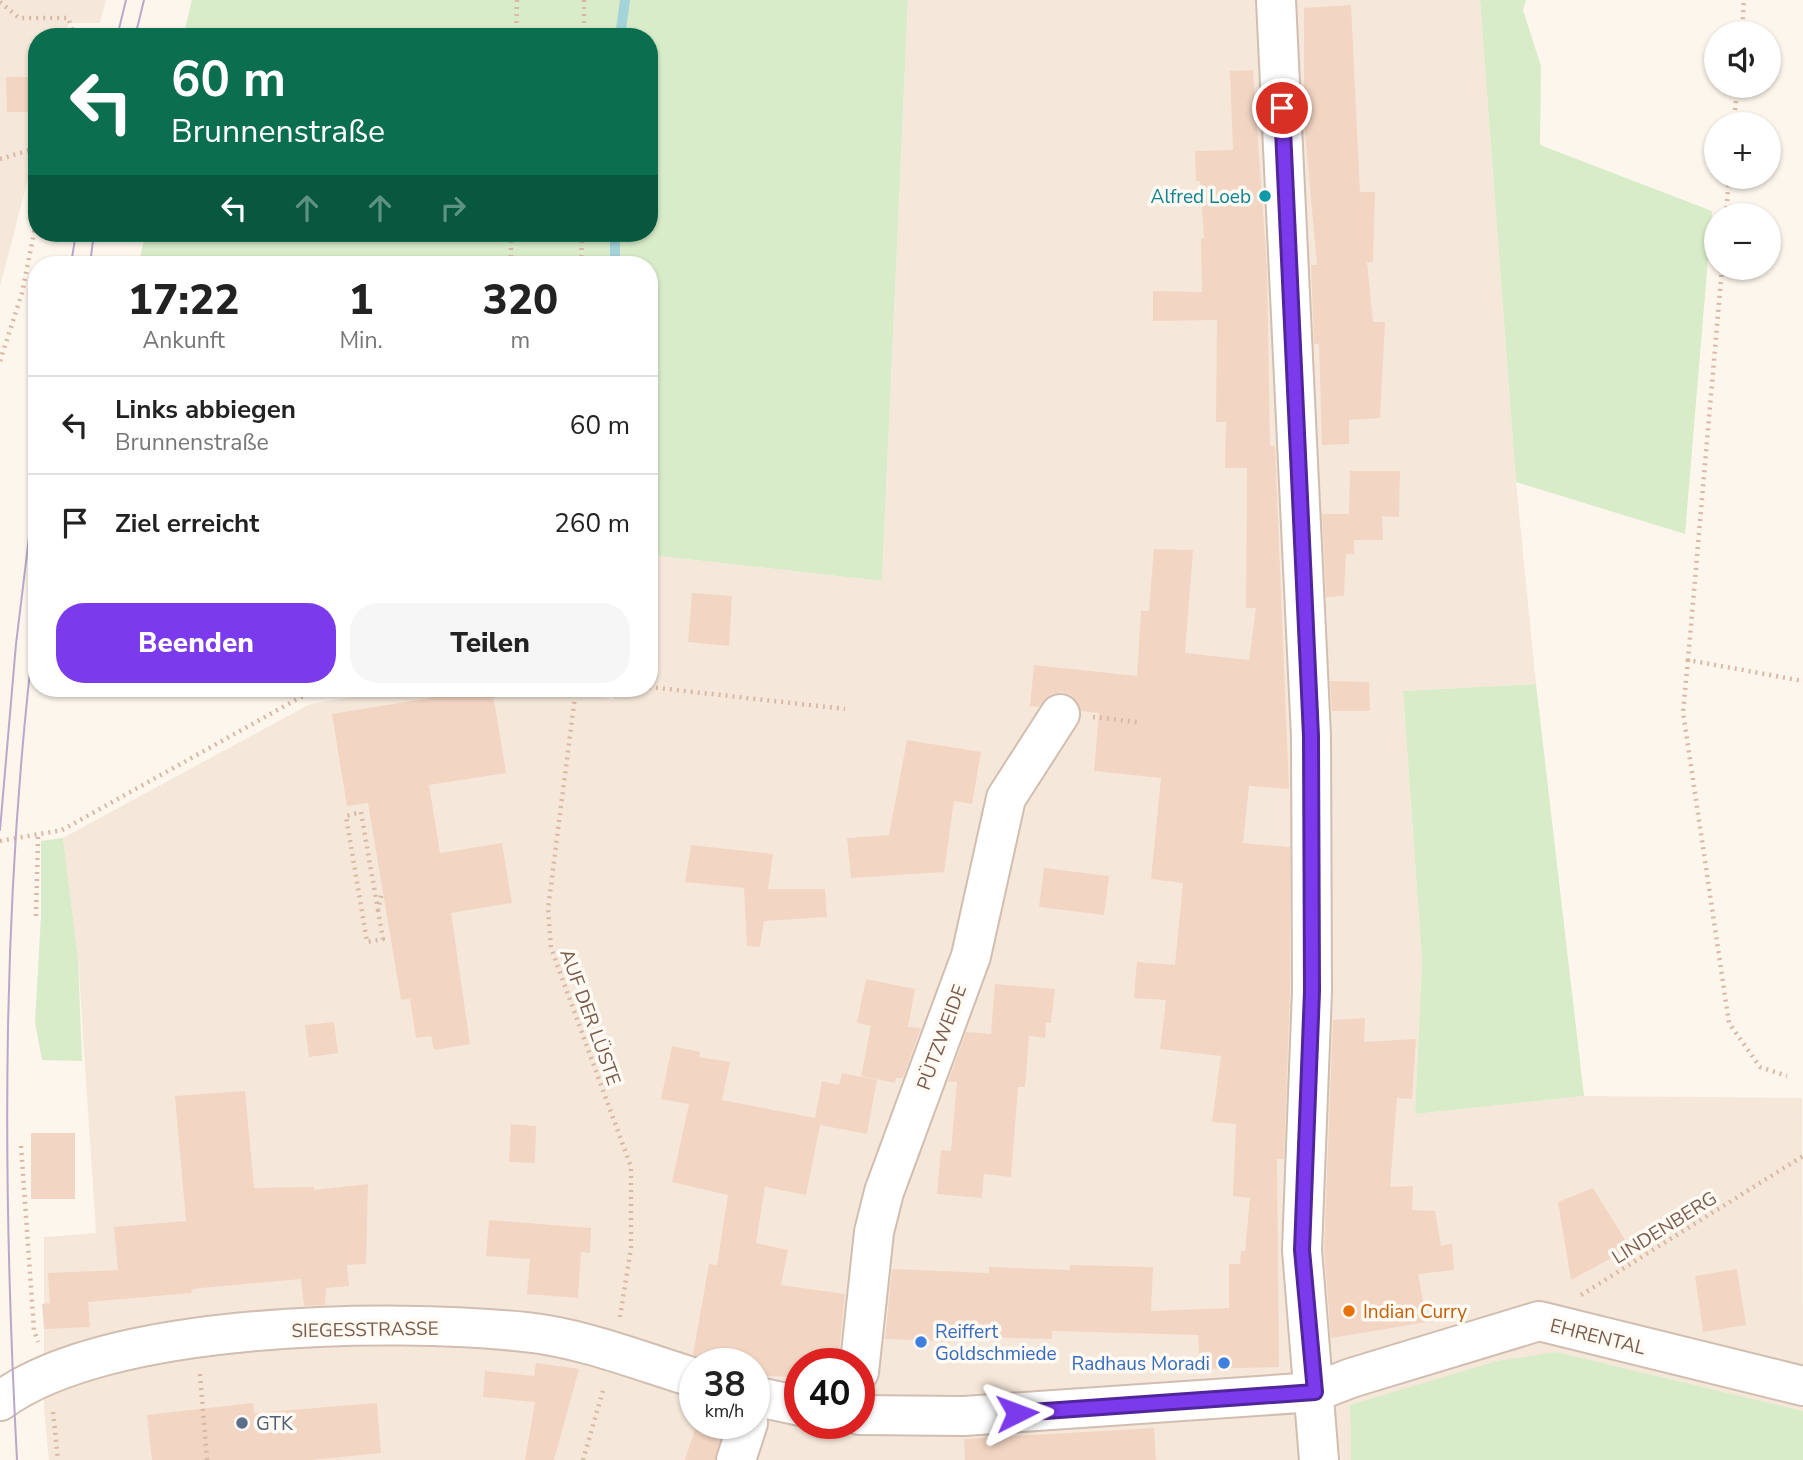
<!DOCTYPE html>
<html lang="de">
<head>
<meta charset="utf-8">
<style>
  :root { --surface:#fff; --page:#f6f6f6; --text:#222; --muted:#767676; --line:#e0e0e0; --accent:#7c3aed }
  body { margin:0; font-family:"Nunito Sans",sans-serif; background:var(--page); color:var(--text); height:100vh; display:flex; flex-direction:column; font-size:26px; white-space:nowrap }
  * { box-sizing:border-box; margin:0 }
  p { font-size:23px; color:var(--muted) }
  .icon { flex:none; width:38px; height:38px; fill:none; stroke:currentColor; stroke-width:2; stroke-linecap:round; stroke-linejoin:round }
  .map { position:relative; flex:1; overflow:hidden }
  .side { position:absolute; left:28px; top:256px; width:630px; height:441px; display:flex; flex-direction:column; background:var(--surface); border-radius:28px; box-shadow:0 2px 5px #0004 }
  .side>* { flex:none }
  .banner { position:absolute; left:28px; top:28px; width:630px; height:214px; border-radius:28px; box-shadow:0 2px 5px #0004; background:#0b6e4f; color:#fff; overflow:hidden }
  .fabs { position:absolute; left:1704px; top:21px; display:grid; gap:14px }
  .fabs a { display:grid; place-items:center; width:77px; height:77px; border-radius:50%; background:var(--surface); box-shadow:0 2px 5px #0004; font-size:35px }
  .speed { position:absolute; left:679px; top:1348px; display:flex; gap:14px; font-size:35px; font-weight:700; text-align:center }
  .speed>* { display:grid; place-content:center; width:91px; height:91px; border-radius:50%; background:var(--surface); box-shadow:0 2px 5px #0004; line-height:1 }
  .speed small { font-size:18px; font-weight:400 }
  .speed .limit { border:10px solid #d22; background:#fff; color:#111 }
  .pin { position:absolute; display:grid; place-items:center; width:60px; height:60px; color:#fff; margin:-30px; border:4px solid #fff; border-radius:50%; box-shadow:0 2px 7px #0007 }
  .me { position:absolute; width:77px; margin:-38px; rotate:87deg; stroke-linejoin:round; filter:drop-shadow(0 0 5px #0008) }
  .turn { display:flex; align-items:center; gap:24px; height:147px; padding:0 28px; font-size:32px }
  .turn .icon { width:91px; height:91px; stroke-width:2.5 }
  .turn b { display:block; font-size:49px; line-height:60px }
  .lanes { display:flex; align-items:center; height:66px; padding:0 28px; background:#0003; justify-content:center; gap:35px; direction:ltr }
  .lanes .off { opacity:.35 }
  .eta { display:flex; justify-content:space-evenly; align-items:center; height:119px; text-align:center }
  .eta b { font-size:42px; font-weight:800; line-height:49px }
  .primary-button { display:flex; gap:14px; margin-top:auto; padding:14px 28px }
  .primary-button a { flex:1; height:80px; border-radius:28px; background:var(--accent); color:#fff; font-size:28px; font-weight:800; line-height:80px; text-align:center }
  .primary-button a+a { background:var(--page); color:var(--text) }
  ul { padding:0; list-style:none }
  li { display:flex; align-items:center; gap:21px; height:98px; padding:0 28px; border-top:2px solid var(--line) }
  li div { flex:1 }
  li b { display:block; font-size:26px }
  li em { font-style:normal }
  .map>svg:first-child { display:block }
</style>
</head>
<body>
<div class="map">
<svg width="1803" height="1460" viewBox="0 0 1803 1460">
  <rect width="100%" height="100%" fill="#fdf6ec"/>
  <g fill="#f5e8da" fill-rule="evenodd">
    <polygon points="0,0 106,0 100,23 69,23 65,37 37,37 37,145 0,286"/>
    <path d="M 908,0 L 1480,0 L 1516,482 L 1536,684 L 1403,691 L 1422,961 L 1415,1114 L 1584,1096 L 1802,1098 L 1803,1411 L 1557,1352 L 1350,1405 L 1351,1460 L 49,1460 L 44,1409 L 44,1237 L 96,1233 L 78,958 L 63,838 L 310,704 L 410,688 L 558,688 L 614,700 L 615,688 L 649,688 L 649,555 L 882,581 ZM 695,1363 L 754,1363 L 754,1423 L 695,1423 ZM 800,1363 L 859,1363 L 859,1423 L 800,1423 Z"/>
  </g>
  <g fill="#d8ecc9">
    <polygon points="192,0 908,0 882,581 649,555 649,264 139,264 145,233 649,233 649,37 183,37"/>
    <polygon points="1480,0 1526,0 1523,10 1541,66 1540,145 1712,211 1685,534 1516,482"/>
    <polygon points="1536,684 1584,1096 1415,1114 1422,961 1403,691"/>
    <polygon points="63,838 78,958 82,1061 42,1060 35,1022 41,916 41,841"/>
    <polygon points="1557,1352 1803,1411 1803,1460 1351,1460 1350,1405 1497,1361"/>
  </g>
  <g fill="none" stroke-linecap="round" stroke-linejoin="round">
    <g stroke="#a5d3da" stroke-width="10">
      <polyline points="620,37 625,0"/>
      <polyline points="615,264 615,233"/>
    </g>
  </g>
  <g fill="#f3d5c3">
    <polygon points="1351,5 1360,192 1375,192 1373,262 1367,262 1373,322 1385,322 1380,418 1349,420 1349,444 1322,445 1319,344 1314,344 1311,265 1317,265 1304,121 1304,8"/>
    <polygon points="1253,70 1267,267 1270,446 1275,446 1289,789 1249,786 1243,843 1290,847 1290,991 1284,1159 1277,1159 1279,1367 1200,1369 1198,1335 1052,1331 1052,1339 955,1336 955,1342 885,1339 892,1269 989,1273 989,1267 1070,1270 1070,1265 1153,1267 1151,1311 1229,1308 1229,1264 1240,1264 1241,1251 1245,1251 1250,1198 1233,1196 1236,1124 1212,1122 1221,1056 1160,1049 1166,1000 1134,998 1137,962 1175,965 1183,883 1151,879 1161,778 1094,771 1099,713 1081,711 1071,695 1062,692 1051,694 1039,707 1030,706 1034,665 1137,676 1141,611 1149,611 1154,549 1193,550 1185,653 1249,660 1256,608 1246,608 1247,468 1225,468 1226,422 1216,422 1217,320 1153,321 1153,291 1202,292 1201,239 1204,238 1200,181 1196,181 1195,151 1233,150 1230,71"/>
    <polygon points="6,77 37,77 37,112 7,112"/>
    <polygon points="1350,471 1400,471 1399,517 1382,516 1383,540 1354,540 1354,554 1346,554 1344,596 1326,597 1322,514 1349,514"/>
    <polygon points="692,593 732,596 729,646 688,642"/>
    <polygon points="1330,681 1369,682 1370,711 1332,711"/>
    <polygon points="492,688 506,773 429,785 440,853 502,843 512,903 451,913 470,1044 434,1050 431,1036 416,1038 410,999 401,1000 368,803 347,806 332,714"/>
    <polygon points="907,740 981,752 972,804 954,801 944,872 851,878 847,838 889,835"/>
    <polygon points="691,845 773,854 768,889 825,889 827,917 764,921 760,947 747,946 744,888 685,882"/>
    <polygon points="1044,868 1109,876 1104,915 1039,907"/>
    <polygon points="866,979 915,989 908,1027 921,1028 903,1078 896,1078 895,1083 861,1076 871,1026 857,1023"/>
    <polygon points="995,984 1055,989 1051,1023 1046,1023 1045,1038 1029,1036 1025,1087 1018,1087 1011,1177 984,1174 982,1198 937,1194 941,1150 951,1151 957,1082 948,1082 966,1032 991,1034"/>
    <polygon points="1365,1018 1364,1042 1416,1039 1412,1099 1397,1098 1390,1187 1413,1186 1412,1210 1435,1211 1441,1246 1452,1243 1454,1270 1418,1274 1427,1322 1331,1338 1324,1250 1333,1020"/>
    <polygon points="334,1022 338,1053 309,1057 305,1025"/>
    <polygon points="672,1046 700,1052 699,1057 730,1062 722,1100 815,1118 822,1081 839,1085 842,1073 877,1080 867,1134 820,1125 806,1195 765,1187 756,1243 788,1250 781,1285 845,1294 838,1363 800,1363 800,1377 765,1376 754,1375 754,1363 711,1363 693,1355 709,1264 717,1265 728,1195 672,1182 689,1104 661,1099"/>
    <polygon points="245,1091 254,1188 314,1187 314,1190 368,1184 366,1264 347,1265 349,1286 326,1288 325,1305 304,1306 301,1279 191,1289 192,1293 88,1302 90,1327 44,1329 42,1304 50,1303 48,1273 118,1270 114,1227 186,1221 175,1096"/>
    <polygon points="511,1124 536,1126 535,1163 509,1162"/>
    <rect x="31" y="1133" width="44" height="66"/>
    <polygon points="1593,1188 1630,1248 1571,1280 1558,1202"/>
    <polygon points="489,1220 591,1228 590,1253 581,1252 578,1298 527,1294 530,1259 486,1256"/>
    <polygon points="1737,1269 1746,1325 1703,1332 1695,1276"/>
    <polygon points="536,1363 579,1369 554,1460 525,1460 535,1402 483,1397 485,1371 534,1376"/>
    <polygon points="253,1403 254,1413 377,1403 381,1453 312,1460 152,1460 147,1415"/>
    <polygon points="697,1423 725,1423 715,1460 685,1460"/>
    <polygon points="1154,1428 1156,1460 965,1460 964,1439"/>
  </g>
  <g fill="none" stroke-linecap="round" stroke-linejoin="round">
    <defs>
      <g id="minor">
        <polyline points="1276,0 1311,736 1312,991 1302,1250 1319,1460"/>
        <polyline points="859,1372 874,1232 884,1192 971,956 1006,798 1060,714"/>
        <polyline points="754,1396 800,1406"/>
        <path d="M 0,1401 C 109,1321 392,1318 525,1332 C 583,1338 640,1361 695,1378"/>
        <polyline points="859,1415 964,1416 1315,1392 1351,1378 1539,1321 1803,1386"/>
        <polyline points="736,1460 748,1423"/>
      </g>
    </defs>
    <use href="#minor" stroke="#d1beb0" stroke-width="42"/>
    <g stroke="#d9b8a5" stroke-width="4.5" stroke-dasharray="2 5" stroke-linecap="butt">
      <polyline points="0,2 19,18 68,18 75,37"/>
      <polyline points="1742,33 1744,0"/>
      <polyline points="516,37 517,0"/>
      <polyline points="584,37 584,0"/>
      <polyline points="1734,124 1737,86"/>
      <polyline points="0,159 37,148"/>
      <polyline points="1726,215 1729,177"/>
      <polyline points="511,264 511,233"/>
      <polyline points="581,264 582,233"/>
      <polyline points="1722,268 1688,660 1803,681"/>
      <polyline points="0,361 22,293 37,218"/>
      <polyline points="1688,660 1683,712 1729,1023 1760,1067 1787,1076"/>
      <polyline points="649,687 845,709"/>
      <polyline points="576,688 548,909 551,948 631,1167 631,1248 620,1317"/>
      <polyline points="1093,717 1137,722"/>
      <polyline points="0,841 62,830 317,688"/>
      <polyline points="378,910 383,939 367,942 346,816 361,812 378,910 382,892"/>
      <polyline points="36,916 38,837"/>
      <polyline points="21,1146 34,1330 38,1342"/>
      <polyline points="1581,1295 1803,1156"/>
      <polyline points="200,1374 207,1460"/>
      <polyline points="53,1412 58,1460"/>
      <polyline points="583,1460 604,1387"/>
    </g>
    <use href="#minor" stroke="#fff" stroke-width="38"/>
    <g stroke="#b9a8c9" stroke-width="2">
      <polyline points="117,37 126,0"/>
      <polyline points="135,37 144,0"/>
      <polyline points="71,264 76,233"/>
      <polyline points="90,264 94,233"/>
      <polyline points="0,830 16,644 37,472"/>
      <path d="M 17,1460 C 2,1179 1,893 37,613"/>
    </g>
  </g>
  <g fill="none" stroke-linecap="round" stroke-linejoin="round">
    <defs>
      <polyline id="route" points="1017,1413 1315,1392 1302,1250 1312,991 1311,736 1282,108"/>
    </defs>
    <use href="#route" stroke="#51269a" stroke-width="18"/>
    <use href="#route" stroke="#7c3aed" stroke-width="12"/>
  </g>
  <circle fill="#0f9aa8" stroke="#fffaf3" stroke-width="2.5" cx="1265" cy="196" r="7"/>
  <circle fill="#e8710a" stroke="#fffaf3" stroke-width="2.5" cx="1349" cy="1311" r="7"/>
  <g fill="#3f7fe0" stroke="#fffaf3" stroke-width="2.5">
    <circle cx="921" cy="1342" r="7"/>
    <circle cx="1224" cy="1363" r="7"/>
  </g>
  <circle fill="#5c6f8a" stroke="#fffaf3" stroke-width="2.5" cx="242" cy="1423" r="7"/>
  <g text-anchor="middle" stroke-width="7" stroke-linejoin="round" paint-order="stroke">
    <g font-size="19" fill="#0d838f" stroke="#fffaf3" text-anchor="end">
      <text x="1251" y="203">Alfred Loeb</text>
    </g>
    <g font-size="19" fill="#7a5c4d" stroke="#fffaf3">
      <text transform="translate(591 1017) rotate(70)" y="7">AUF DER LÜSTE</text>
      <text transform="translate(941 1037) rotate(-70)" y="7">PÜTZWEIDE</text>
      <text transform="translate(1664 1227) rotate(-32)" y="7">LINDENBERG</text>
      <text transform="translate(365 1329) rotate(-1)" y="7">SIEGESSTRASSE</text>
      <text transform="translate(1598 1336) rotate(14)" y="7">EHRENTAL</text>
    </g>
    <g font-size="19" fill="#c56008" stroke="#fffaf3" text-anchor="start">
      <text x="1363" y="1318">Indian Curry</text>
    </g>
    <g font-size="19" fill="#366cbe" stroke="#fffaf3" text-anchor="start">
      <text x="935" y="1338">Reiffert<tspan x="935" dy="22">Goldschmiede</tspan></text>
      <text x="1210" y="1370" text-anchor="end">Radhaus Moradi</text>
    </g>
    <g font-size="19" fill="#4e5e75" stroke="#fffaf3" text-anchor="start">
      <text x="256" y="1430">GTK</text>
    </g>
  </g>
</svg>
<div class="fabs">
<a><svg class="icon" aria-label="sound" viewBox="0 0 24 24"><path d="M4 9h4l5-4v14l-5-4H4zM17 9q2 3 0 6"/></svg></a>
<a>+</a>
<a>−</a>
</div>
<div class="speed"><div>38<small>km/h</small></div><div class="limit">40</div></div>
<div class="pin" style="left:1282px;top:108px;background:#d93025"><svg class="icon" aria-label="arrive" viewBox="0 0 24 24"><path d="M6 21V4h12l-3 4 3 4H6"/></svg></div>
<svg class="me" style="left:1017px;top:1413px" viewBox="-20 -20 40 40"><path d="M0-17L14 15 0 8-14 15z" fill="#7c3aed" stroke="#fff" stroke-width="4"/></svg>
<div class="banner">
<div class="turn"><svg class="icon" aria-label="left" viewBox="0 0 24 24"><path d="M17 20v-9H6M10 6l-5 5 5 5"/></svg><div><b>60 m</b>Brunnenstraße</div></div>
<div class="lanes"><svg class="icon" aria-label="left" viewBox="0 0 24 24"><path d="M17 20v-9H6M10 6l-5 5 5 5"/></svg><svg class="icon off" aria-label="ahead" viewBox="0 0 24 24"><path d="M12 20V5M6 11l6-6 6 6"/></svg><svg class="icon off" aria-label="ahead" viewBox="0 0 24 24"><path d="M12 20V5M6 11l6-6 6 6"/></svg><svg class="icon off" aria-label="right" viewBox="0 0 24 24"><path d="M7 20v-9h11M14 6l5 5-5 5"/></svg></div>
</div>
<section class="side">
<div class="eta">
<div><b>17:22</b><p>Ankunft</p></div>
<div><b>1</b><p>Min.</p></div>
<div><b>320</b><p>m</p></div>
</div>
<ul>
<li><svg class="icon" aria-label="left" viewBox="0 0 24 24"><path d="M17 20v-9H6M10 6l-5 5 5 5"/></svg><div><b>Links abbiegen</b><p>Brunnenstraße</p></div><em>60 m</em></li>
<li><svg class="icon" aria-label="arrive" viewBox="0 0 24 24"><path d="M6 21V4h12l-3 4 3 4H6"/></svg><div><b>Ziel erreicht</b></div><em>260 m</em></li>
</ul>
<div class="primary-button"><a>Beenden</a><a>Teilen</a></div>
</section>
</div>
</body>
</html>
